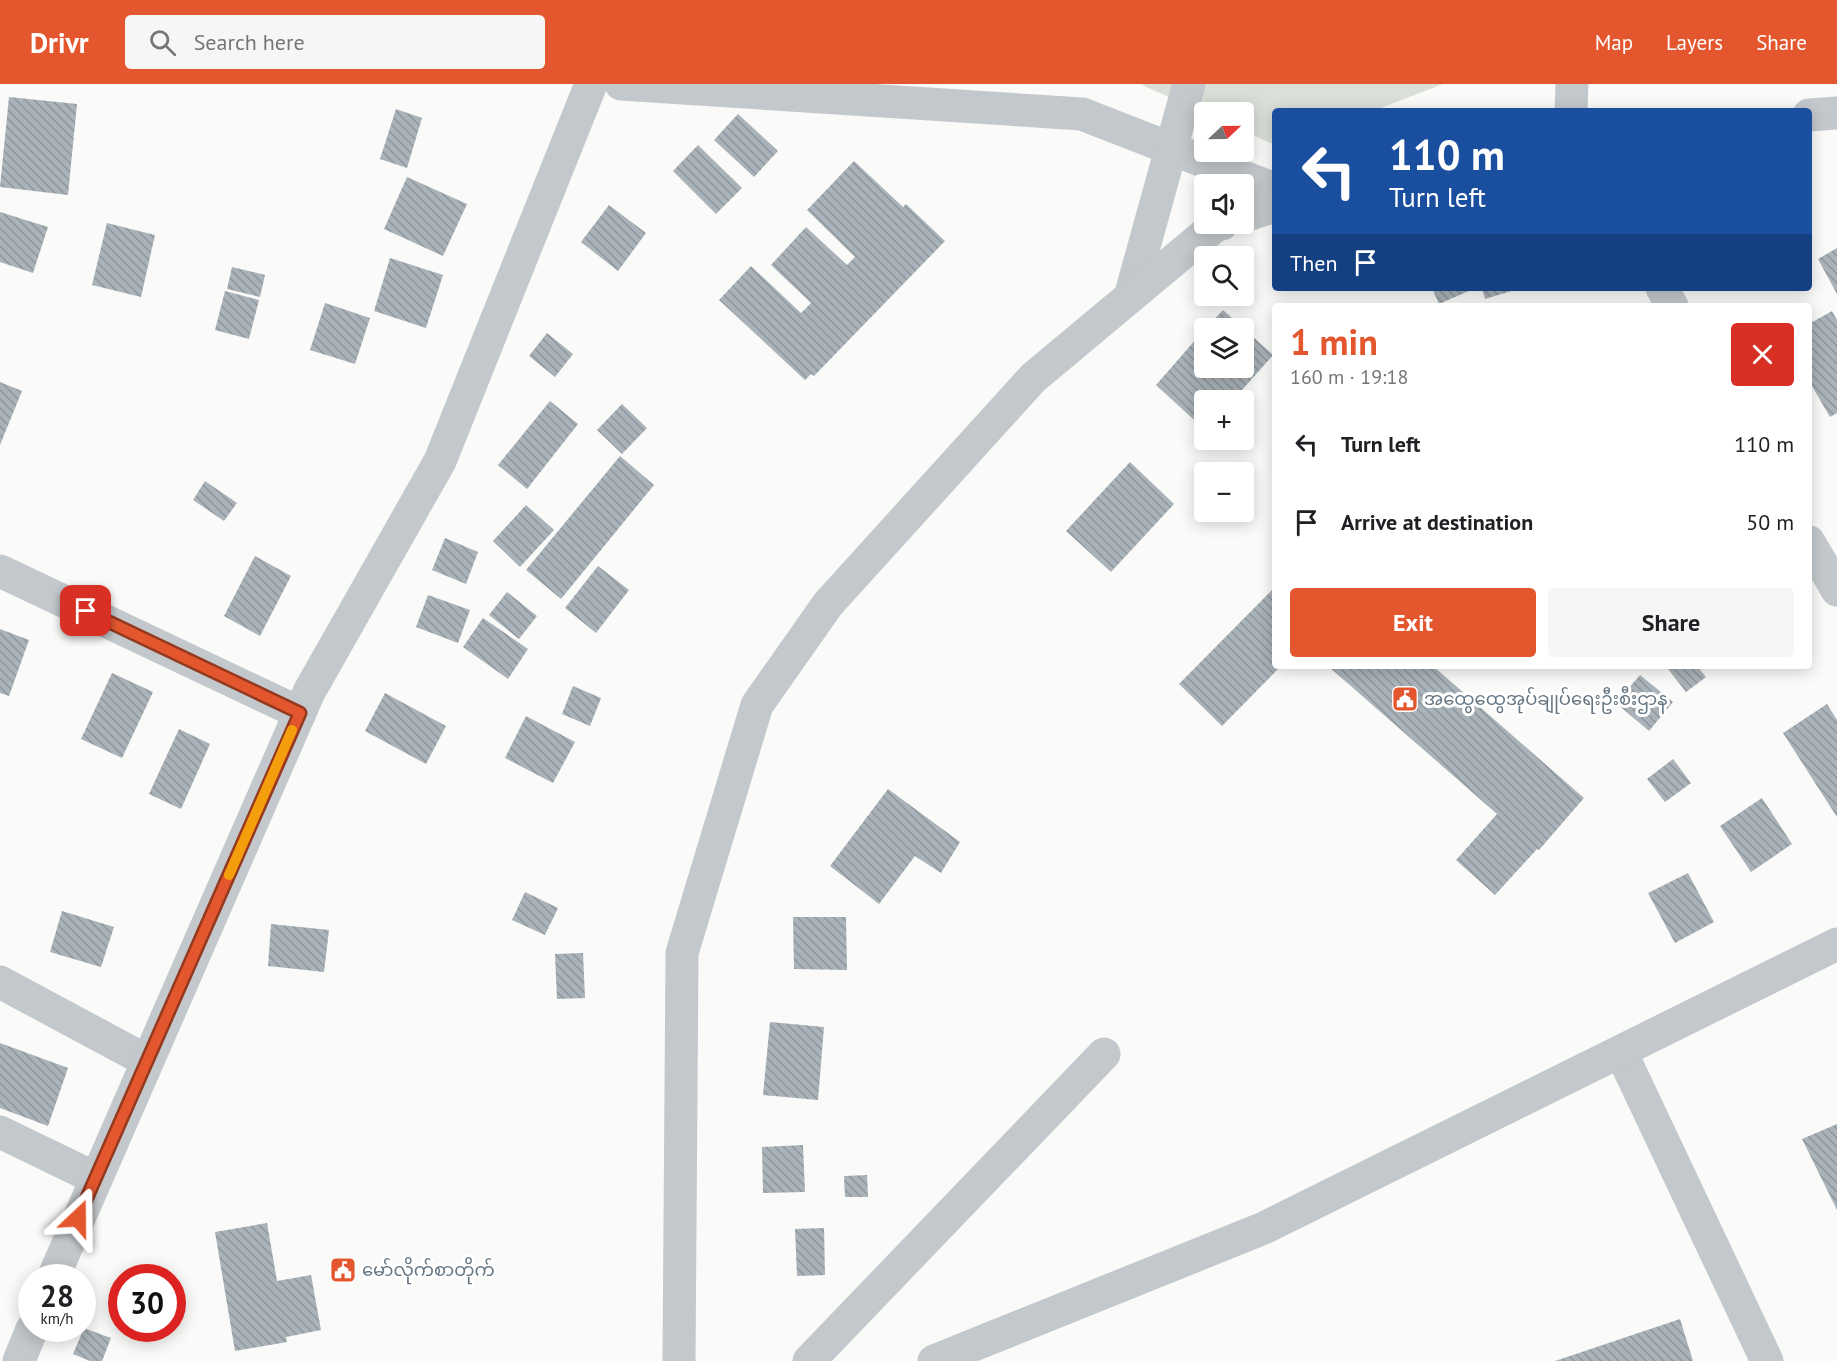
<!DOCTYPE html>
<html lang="en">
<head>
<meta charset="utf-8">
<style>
  :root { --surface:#fff; --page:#f6f6f6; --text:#202124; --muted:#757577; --accent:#e4572e }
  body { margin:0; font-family:"PT Sans","Noto Sans Myanmar",sans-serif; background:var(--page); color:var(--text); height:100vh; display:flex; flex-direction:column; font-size:22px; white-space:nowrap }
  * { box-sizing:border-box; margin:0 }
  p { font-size:20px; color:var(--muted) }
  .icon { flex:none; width:33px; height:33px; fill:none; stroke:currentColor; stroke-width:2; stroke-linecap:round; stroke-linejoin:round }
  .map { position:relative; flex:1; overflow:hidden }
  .panel { position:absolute; left:1272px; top:219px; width:540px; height:366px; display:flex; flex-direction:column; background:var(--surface); border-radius:6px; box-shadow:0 3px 15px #0003 }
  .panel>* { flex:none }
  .hud { position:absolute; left:1272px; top:24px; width:540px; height:183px; border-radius:6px; box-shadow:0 3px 15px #0003; background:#1a4fa0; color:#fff; overflow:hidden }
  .needle { width:39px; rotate:68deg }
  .fabs { position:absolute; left:1194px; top:18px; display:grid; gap:12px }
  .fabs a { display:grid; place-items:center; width:60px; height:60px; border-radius:6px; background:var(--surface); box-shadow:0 3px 15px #0003; font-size:30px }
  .speed { position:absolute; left:18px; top:1180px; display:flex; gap:12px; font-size:30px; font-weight:700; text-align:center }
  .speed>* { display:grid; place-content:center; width:78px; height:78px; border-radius:50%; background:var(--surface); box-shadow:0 3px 15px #0003; line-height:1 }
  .speed small { font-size:15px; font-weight:400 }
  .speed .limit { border:9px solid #d22; background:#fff; color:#111 }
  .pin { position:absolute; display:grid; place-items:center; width:51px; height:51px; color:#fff; margin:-26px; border-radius:12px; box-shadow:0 3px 9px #0006 }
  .me { position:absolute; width:66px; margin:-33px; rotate:23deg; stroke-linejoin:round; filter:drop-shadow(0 0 4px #0008) }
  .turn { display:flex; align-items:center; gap:21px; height:126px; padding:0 18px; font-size:27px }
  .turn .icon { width:78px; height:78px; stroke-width:2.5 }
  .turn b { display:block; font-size:42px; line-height:51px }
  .then { display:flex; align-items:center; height:57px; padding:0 18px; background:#0003; gap:12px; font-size:22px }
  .round { display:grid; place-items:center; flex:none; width:63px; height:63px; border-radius:6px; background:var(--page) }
  .summary { display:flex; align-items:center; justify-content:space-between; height:102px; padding:0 18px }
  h1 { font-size:36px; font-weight:800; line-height:45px; color:var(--accent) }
  .button { display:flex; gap:12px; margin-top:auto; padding:12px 18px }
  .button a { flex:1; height:69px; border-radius:6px; background:var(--accent); color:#fff; font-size:24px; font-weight:800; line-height:69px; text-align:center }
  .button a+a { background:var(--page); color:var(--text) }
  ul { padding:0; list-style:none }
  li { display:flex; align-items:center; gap:18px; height:78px; padding:0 18px }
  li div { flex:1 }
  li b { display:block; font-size:22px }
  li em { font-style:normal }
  header { display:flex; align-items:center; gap:36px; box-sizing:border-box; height:84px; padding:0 30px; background:var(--accent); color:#fff }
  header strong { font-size:28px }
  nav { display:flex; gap:33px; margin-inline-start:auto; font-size:21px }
  .search { width:420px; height:54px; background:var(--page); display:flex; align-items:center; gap:15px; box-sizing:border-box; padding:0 21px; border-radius:6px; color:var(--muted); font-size:22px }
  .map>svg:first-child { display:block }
</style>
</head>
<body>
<header>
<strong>Drivr</strong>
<div class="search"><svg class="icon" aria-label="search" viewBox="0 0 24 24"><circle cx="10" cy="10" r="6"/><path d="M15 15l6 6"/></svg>Search here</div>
<nav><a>Map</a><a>Layers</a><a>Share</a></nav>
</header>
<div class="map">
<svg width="1837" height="1277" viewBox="0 0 1837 1277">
  <defs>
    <pattern id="building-back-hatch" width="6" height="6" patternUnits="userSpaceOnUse" patternTransform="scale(1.5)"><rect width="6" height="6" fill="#aab3b9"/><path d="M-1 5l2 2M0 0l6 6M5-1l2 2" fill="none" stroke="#8e969c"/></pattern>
  </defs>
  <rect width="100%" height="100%" fill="#fafaf8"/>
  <polygon fill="#dadfd7" points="1140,0 1443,0 1373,27 1275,27 1275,61 1244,47 1244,28 1204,29"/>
  <g fill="url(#building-back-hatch)">
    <polygon points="9,13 77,20 68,111 0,103"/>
    <polygon points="396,25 422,34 407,84 380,75"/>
    <polygon points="738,30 778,67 754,93 714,56"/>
    <polygon points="698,61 742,104 716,130 673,87"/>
    <polygon points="854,77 903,123 906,120 945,157 814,292 811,290 805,296 719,216 751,182 801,229 811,219 771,181 806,143 847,181 855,173 807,126"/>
    <polygon points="407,93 467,120 443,172 384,145"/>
    <polygon points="609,121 646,149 618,187 581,158"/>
    <polygon points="0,128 48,143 33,189 0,178"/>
    <polygon points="107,139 155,151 141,213 92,201"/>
    <polygon points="1837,164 1837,210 1818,175"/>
    <polygon points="390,174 443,191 426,244 374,227"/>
    <polygon points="232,183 265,191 260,213 227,205"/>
    <polygon points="1432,204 1471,204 1471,206 1439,220"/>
    <polygon points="1482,204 1518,204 1518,205 1485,215"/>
    <polygon points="225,207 259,216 249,255 215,246"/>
    <polygon points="325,219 370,234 355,280 310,266"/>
    <polygon points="1223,226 1273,271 1233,316 1204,316 1204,345 1156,301 1204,246 1204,284 1244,284 1244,244 1206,244"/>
    <polygon points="1832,227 1837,236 1837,329 1830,333 1809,297 1809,240"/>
    <polygon points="547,249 573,270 555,293 529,272"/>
    <polygon points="0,298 22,307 0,361"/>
    <polygon points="550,317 578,340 527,405 498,381"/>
    <polygon points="622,320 647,344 622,370 597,346"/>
    <polygon points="620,372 654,401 561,515 526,486"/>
    <polygon points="1130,378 1174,420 1111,488 1066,447"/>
    <polygon points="205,397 237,419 224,437 193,416"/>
    <polygon points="526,421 554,446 520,483 493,457"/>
    <polygon points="445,454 478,468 466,500 432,486"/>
    <polygon points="255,472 291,492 260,552 224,532"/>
    <polygon points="598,482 629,506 596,549 565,524"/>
    <polygon points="1275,503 1275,582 1281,582 1222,642 1179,600"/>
    <polygon points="507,508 537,532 519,555 489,531"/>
    <polygon points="428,511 470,526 458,559 416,543"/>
    <polygon points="483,534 528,565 508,595 463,563"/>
    <polygon points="0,545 29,556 9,612 0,609"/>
    <polygon points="1328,582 1433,582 1584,714 1539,766 1537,765 1495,811 1456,776 1497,730"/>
    <polygon points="1672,582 1697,582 1706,593 1686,608 1668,585"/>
    <polygon points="112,589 153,608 122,674 81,655"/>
    <polygon points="1640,591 1673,618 1649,647 1616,619"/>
    <polygon points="573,602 601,614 590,642 562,630"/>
    <polygon points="385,609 446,642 426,680 365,647"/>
    <polygon points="1827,620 1837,636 1837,733 1783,649"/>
    <polygon points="526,632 575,658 553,699 505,674"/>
    <polygon points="179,645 210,660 181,725 149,710"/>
    <polygon points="1673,675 1691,699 1665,718 1647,695"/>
    <polygon points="888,705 960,758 941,789 915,772 879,820 830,782"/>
    <polygon points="1762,714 1792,760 1751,788 1720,742"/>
    <polygon points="1688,789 1714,838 1675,859 1648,809"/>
    <polygon points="525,808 558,824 545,851 512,836"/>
    <polygon points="62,827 114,843 101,883 50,868"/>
    <polygon points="793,833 846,833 847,886 794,885"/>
    <polygon points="271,840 329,846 324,888 268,882"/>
    <polygon points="583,869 585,914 557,915 555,870"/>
    <polygon points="770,938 824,943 818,1016 763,1011"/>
    <polygon points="0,959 68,984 48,1042 0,1024"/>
    <polygon points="1837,1040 1837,1126 1802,1055"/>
    <polygon points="803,1061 805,1108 763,1109 762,1063"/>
    <polygon points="867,1091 868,1113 845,1113 844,1092"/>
    <polygon points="267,1139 277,1197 311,1191 321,1246 286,1253 287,1258 235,1267 215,1148"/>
    <polygon points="824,1144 825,1191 797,1192 795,1145"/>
    <polygon points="1680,1235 1693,1277 1555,1277"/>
    <polygon points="84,1244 111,1254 102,1277 90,1277 73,1270"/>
  </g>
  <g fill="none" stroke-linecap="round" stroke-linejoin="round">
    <g stroke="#c3c8cc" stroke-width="33">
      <polyline points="621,0 1082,30 1275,105"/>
      <polyline points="1571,27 1572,0"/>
      <polyline points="1809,31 1837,29"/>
      <polyline points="1244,132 1275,122"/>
      <polyline points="1662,204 1672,222"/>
      <polyline points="1130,213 1189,0"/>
      <polyline points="1809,458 1837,506"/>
      <polyline points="0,487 300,629"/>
      <polyline points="0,898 147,977"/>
      <polyline points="1621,968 1767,1277"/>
      <polyline points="0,1048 95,1094"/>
      <polyline points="53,1194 309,608 440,377 591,0"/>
      <polyline points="19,1277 32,1245"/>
      <polyline points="679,1277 682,869 757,621 828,520 1033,294 1215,142 1222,140"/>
      <polyline points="809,1277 1104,970"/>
      <polyline points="934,1277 1264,1144 1837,860"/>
    </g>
  </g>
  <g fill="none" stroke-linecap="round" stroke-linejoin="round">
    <defs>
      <polyline id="route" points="78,1134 300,629 86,527"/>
    </defs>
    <use href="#route" stroke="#94391e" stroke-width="15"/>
    <use href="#route" stroke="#e4572e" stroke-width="10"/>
    <polyline stroke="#f59e0b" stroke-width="10" points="229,791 292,646"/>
  </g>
  <defs>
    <symbol id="civic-square" viewBox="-11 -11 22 22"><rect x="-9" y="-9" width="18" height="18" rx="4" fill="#e4572e" stroke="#fff"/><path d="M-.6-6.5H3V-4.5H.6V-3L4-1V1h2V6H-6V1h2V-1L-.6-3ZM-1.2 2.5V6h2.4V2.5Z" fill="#fff"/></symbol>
  </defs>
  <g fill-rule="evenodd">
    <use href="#civic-square" x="1390" y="600" width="30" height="30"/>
    <use href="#civic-square" x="328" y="1171" width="30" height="30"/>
  </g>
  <g text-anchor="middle" stroke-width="6" stroke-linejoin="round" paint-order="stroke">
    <g font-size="18" fill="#657683" stroke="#fff" text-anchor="start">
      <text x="1424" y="621">အထွေထွေအုပ်ချုပ်ရေးဦးစီးဌာန</text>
      <text x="362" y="1192">မော်လိုက်စာတိုက်</text>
    </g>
  </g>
</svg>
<div class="fabs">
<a><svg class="needle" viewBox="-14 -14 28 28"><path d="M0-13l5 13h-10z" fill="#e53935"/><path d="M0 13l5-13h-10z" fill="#757577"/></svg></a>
<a><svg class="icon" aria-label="sound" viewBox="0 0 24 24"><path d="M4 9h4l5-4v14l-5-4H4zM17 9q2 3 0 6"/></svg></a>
<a><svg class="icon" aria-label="search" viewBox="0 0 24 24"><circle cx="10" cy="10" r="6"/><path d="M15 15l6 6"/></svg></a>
<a><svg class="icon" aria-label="layers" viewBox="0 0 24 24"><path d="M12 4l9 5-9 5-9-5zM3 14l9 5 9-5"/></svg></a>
<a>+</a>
<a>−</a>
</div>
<div class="speed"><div>28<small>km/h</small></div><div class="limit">30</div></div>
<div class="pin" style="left:86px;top:527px;background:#d93025"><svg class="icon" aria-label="arrive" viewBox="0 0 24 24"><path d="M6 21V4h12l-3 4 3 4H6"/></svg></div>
<svg class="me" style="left:78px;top:1134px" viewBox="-20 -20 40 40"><path d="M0-17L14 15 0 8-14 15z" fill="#e4572e" stroke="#fff" stroke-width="4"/></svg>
<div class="hud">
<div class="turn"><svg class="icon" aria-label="left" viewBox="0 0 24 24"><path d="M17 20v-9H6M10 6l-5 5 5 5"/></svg><div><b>110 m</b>Turn left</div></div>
<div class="then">Then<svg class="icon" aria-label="arrive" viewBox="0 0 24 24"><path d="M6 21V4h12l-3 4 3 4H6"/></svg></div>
</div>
<section class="panel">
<div class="summary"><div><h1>1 min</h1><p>160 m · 19:18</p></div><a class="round" style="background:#d93025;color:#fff"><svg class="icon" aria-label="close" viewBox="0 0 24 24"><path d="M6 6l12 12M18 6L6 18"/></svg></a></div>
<ul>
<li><svg class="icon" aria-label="left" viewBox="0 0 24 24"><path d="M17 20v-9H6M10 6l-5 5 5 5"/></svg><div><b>Turn left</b></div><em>110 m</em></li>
<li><svg class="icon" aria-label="arrive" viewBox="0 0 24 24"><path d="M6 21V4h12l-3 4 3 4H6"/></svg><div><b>Arrive at destination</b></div><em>50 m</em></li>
</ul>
<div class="button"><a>Exit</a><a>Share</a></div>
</section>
</div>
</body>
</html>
